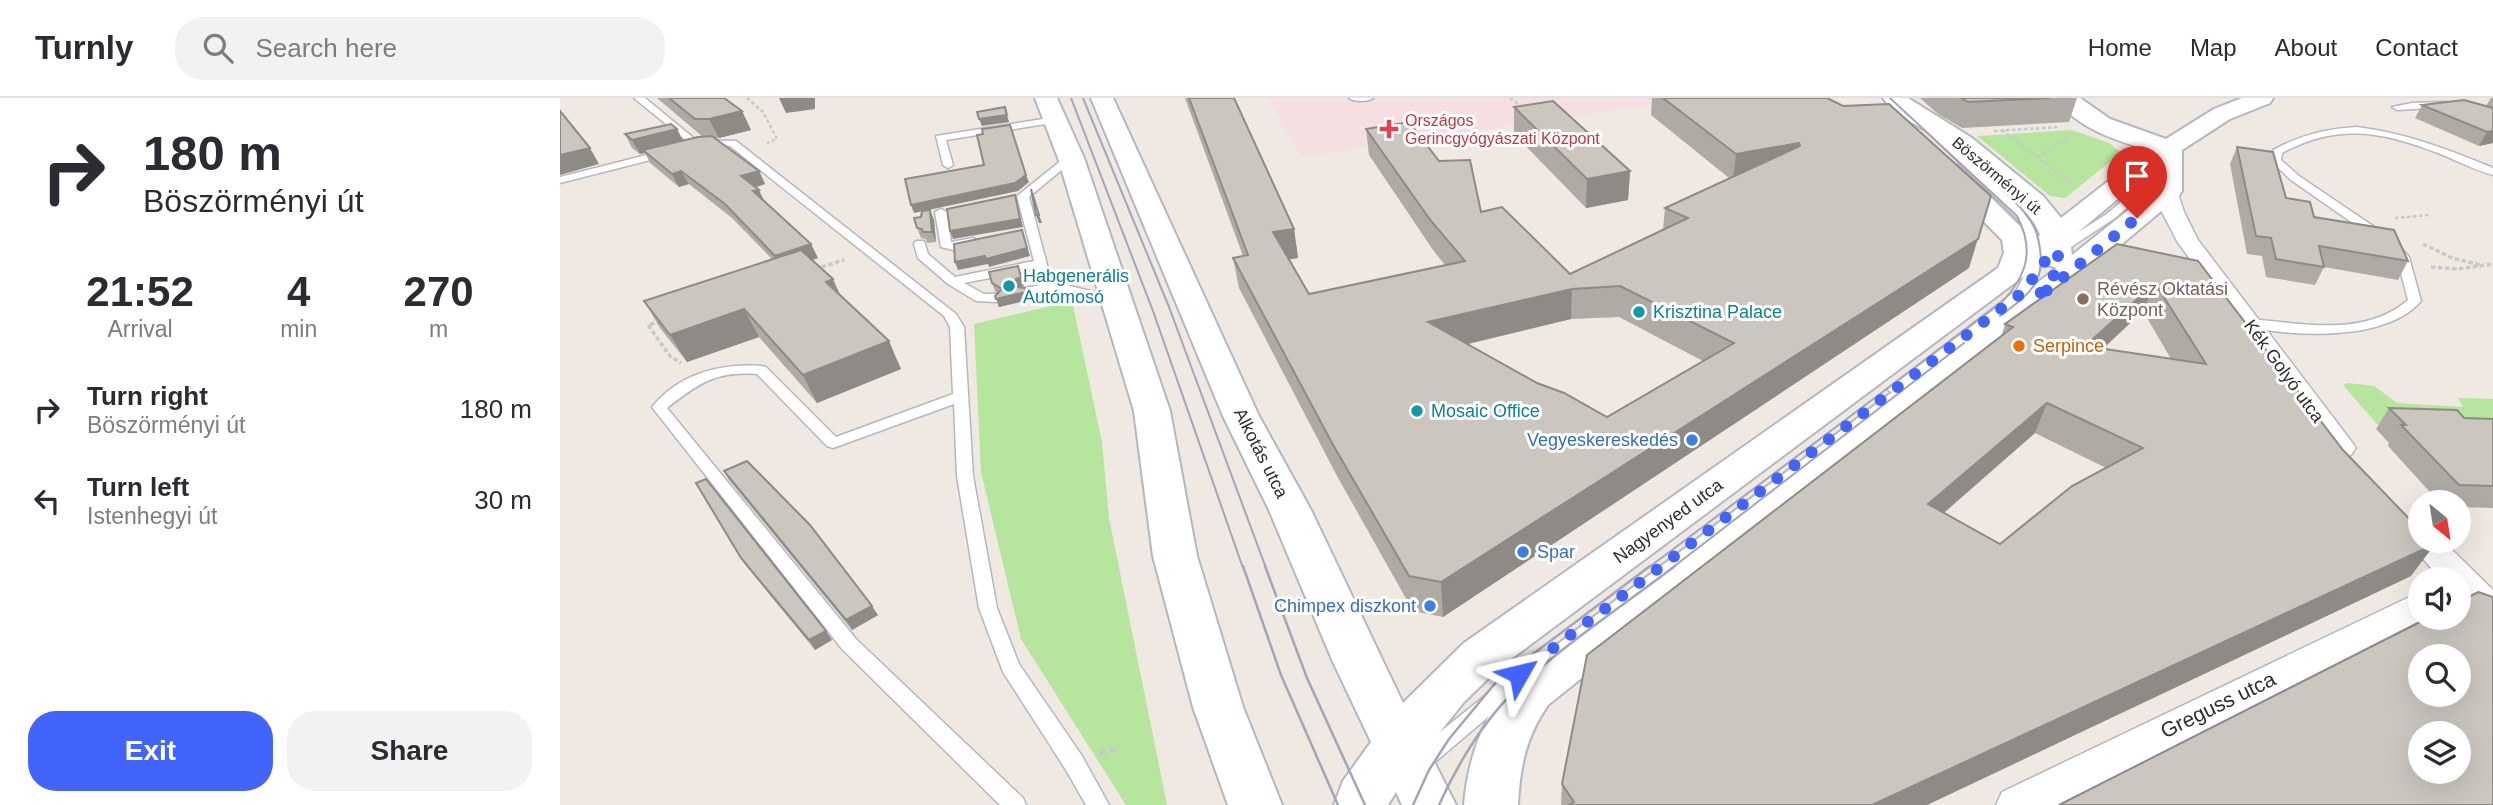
<!DOCTYPE html>
<html lang="en">
<head>
<meta charset="utf-8">
<style>
  :root { --surface:#fff; --page:#f2f2f3; --text:#2b2b33; --muted:#7c7c81; --line:#e1e1e2; --accent:#4264fb }
  body { margin:0; font-family:Arial,sans-serif; background:var(--page); color:var(--text); height:100vh; display:flex; flex-direction:column; font-size:26px; white-space:nowrap }
  * { box-sizing:border-box; margin:0 }
  p { font-size:23px; color:var(--muted) }
  .icon { flex:none; width:38px; height:38px; fill:none; stroke:currentColor; stroke-width:2; stroke-linecap:round; stroke-linejoin:round }
  .map { position:relative; flex:1; overflow:hidden }
  .panel { display:flex; flex-direction:column; background:var(--surface); width:560px }
  .panel>* { flex:none }
  .banner { background:#fff; color:var(--text); overflow:hidden }
  .needle { width:46px; rotate:150deg }
  .buttons { position:absolute; left:1848px; top:392px; display:grid; gap:14px }
  .buttons a { display:grid; place-items:center; width:63px; height:63px; border-radius:50%; background:var(--surface); box-shadow:0 7px 28px #0002; font-size:35px }
  .pin { position:absolute; display:grid; place-items:center; width:60px; height:60px; color:#fff; margin:-72px -30px; border-radius:50% 50% 50% 0; rotate:-45deg; box-shadow:0 0 7px #0007 }
  .pin .icon { rotate:45deg }
  .me { position:absolute; width:77px; margin:-38px; rotate:53deg; stroke-linejoin:round; filter:drop-shadow(0 0 5px #0008) }
  .turn { display:flex; align-items:center; gap:24px; height:147px; padding:0 28px; font-size:32px }
  .turn .icon { width:91px; height:91px; stroke-width:2.5 }
  .turn b { display:block; font-size:49px; line-height:60px }
  .eta { display:flex; justify-content:space-evenly; align-items:center; height:119px; text-align:center }
  .eta b { font-size:42px; font-weight:800; line-height:49px }
  .cta { display:flex; gap:14px; margin-top:auto; padding:14px 28px }
  .cta a { flex:1; height:80px; border-radius:28px; background:var(--accent); color:#fff; font-size:28px; font-weight:800; line-height:80px; text-align:center }
  .cta a+a { background:var(--page); color:var(--text) }
  ul { padding:0; list-style:none }
  li { display:flex; align-items:center; gap:21px; height:91px; padding:0 28px }
  li div { flex:1 }
  li b { display:block; font-size:26px }
  li em { font-style:normal }
  header { display:flex; align-items:center; gap:42px; box-sizing:border-box; height:98px; padding:0 35px; background:var(--surface); border-bottom:2px solid var(--line) }
  header strong { font-size:33px }
  nav { display:flex; gap:38px; margin-inline-start:auto; font-size:24px }
  .search { width:490px; height:63px; background:var(--page); display:flex; align-items:center; gap:18px; box-sizing:border-box; padding:0 24px; border-radius:28px; color:var(--muted); font-size:26px }
  main { display:flex; flex:1; min-height:0 }
  .map>svg:first-child { display:block }
</style>
</head>
<body>
<header>
<strong>Turnly</strong>
<div class="search"><svg class="icon" aria-label="search" viewBox="0 0 24 24"><circle cx="10" cy="10" r="6"/><path d="M15 15l6 6"/></svg>Search here</div>
<nav><a>Home</a><a>Map</a><a>About</a><a>Contact</a></nav>
</header>
<main>
<section class="panel">
<div class="banner">
<div class="turn"><svg class="icon" aria-label="right" viewBox="0 0 24 24"><path d="M7 20v-9h11M14 6l5 5-5 5"/></svg><div><b>180 m</b>Böszörményi út</div></div>
</div>
<div class="eta">
<div><b>21:52</b><p>Arrival</p></div>
<div><b>4</b><p>min</p></div>
<div><b>270</b><p>m</p></div>
</div>
<ul>
<li><svg class="icon" aria-label="right" viewBox="0 0 24 24"><path d="M7 20v-9h11M14 6l5 5-5 5"/></svg><div><b>Turn right</b><p>Böszörményi út</p></div><em>180 m</em></li>
<li><svg class="icon" aria-label="left" viewBox="0 0 24 24"><path d="M17 20v-9H6M10 6l-5 5 5 5"/></svg><div><b>Turn left</b><p>Istenhegyi út</p></div><em>30 m</em></li>
</ul>
<div class="cta"><a>Exit</a><a>Share</a></div>
</section>
<div class="map">
<svg width="1933" height="707" viewBox="0 0 1933 707">
  <rect width="100%" height="100%" fill="#efe9e1"/>
  <polygon fill="#f5dfe0" points="708,0 1123,0 1126,2 741,59"/>
  <g fill="#b6e59e">
    <polygon points="1512,32 1549,45 1561,55 1505,100 1490,98 1417,38"/>
    <polygon points="512,203 542,344 549,420 607,707 566,707 461,541 421,374 414,226"/>
    <polygon points="1788,285 1814,288 1837,305 1903,309 1898,300 1933,301 1933,338 1883,329 1817,326 1783,287"/>
  </g>
  <g fill="none" stroke-linecap="round" stroke-linejoin="round">
    <defs>
      <g id="lane">
        <path d="M 74,0 L 85,0 L 136,42 L 176,43 L 396,216 L 404,229 L 413,378 L 437,510 L 459,566 L 522,658 L 549,707 L 526,707 L 506,672 L 443,574 L 419,510 L 397,378 L 394,306 L 273,350 L 267,348 L 197,276 C 156,273 139,285 107,310 L 296,541 L 463,700 L 466,707 L 440,707 L 282,551 L 92,309 C 119,276 160,265 201,268 L 206,269 L 276,339 L 393,296 L 390,229 L 384,218 L 170,48 L 134,49 Z"/>
        <path d="M 789,0 L 813,0 C 808,4 794,4 789,0 Z"/>
        <polygon points="1886,4 1933,17 1933,23 1886,9 1837,12 1832,9 1852,5"/>
        <polygon points="495,19 498,20 498,24 386,42 393,67 388,70 383,67 376,38"/>
        <path d="M 1362,25 L 1368,25 C 1388,43 1408,62 1428,80 C 1466,115 1503,145 1467,198 L 1340,295 L 1335,296 L 1328,292 L 1330,289 L 1457,192 L 1469,167 L 1469,148 L 1458,121 L 1362,29 Z"/>
        <path d="M 1797,29 C 1845,35 1888,51 1933,70 L 1933,77 C 1914,72 1896,62 1878,55 C 1821,33 1777,25 1722,55 L 1721,62 L 1739,78 L 1835,143 L 1849,159 L 1861,203 C 1826,244 1733,239 1684,228 L 1684,222 L 1689,221 C 1742,225 1804,240 1848,202 L 1837,160 L 1827,149 L 1731,82 L 1711,63 L 1713,52 C 1741,37 1765,31 1797,29 Z"/>
        <polygon points="106,52 111,55 110,57 0,85 0,79"/>
        <polygon points="1594,54 1603,56 1594,86 1555,120 1499,157 1491,157 1491,151 1547,116 1585,83"/>
        <polygon points="507,58 516,60 469,99 490,178 499,185 564,202 564,208 559,209 495,192 461,197 461,191 485,186 478,179 476,171 404,185 424,196 436,196 442,200 436,204 416,203 388,186 358,160 354,146 356,143 364,143 368,156 395,179 474,163 457,98"/>
        <polygon points="381,111 387,114 391,144 413,140 419,144 417,147 393,152 381,149 375,114"/>
        <polygon points="963,565 970,567 973,573 970,579 935,613 861,676 853,678 845,676 842,669 845,662 921,601 956,567"/>
      </g>
      <g id="street">
        <polygon points="1609,87 1616,89 1624,114 1638,142 1791,343 1796,350 1791,357 1781,359 1771,357 1617,143 1602,114 1599,93 1602,89"/>
        <polygon points="1860,432 1860,443 1883,443 1933,492 1933,526 1921,522 1899,500 1899,481 1881,481 1847,443 1851,435"/>
        <polygon points="1860,494 1860,520 1865,520 1498,707 1436,707 1442,694"/>
      </g>
      <g id="secondary">
        <polygon points="475,0 497,0 524,60 610,313 637,458 683,609 722,707 668,707 633,609 593,458 574,313 498,60"/>
        <path d="M 531,0 L 553,0 L 699,318 L 751,412 L 843,605 L 904,545 L 1438,170 L 1444,155 L 1442,142 L 1381,80 L 1377,74 L 1381,68 L 1390,66 L 1399,68 L 1466,134 L 1471,144 L 1480,137 C 1469,105 1404,57 1375,38 C 1358,27 1334,17 1323,0 L 1348,0 L 1412,40 L 1483,98 L 1501,120 L 1588,52 C 1555,42 1516,30 1496,0 L 1520,0 L 1550,21 L 1606,41 L 1654,11 L 1682,0 L 1713,0 L 1710,5 L 1670,21 L 1622,52 L 1622,93 L 1618,99 L 1488,208 L 988,607 C 966,639 960,668 958,707 L 904,707 C 908,658 924,618 954,579 L 1497,170 L 1487,167 L 1484,163 L 938,571 L 904,604 L 867,650 L 896,707 L 842,707 L 836,694 L 828,707 L 774,707 L 783,683 L 811,644 L 773,564 L 709,412 L 663,318 ZM 1597,68 L 1596,90 L 1512,157 L 1510,141 Z"/>
      </g>
    </defs>
    <use href="#lane" stroke="#b4b7c1" stroke-width="3"/>
    <use href="#street" stroke="#b4b7c1" stroke-width="3"/>
    <use href="#secondary" stroke="#b4b7c1" stroke-width="4"/>
    <g stroke="#c9c9c9" stroke-width="2.5" stroke-dasharray="3.5 2.5" stroke-linecap="butt">
      <polyline points="187,0 203,14 217,41 207,45"/>
      <polyline points="950,0 962,9"/>
      <polyline points="1442,32 1513,87"/>
      <polyline points="1434,33 1498,29"/>
      <polyline points="1478,59 1509,38"/>
      <polyline points="1835,120 1869,117"/>
    </g>
    <g stroke="#c9c9c9" stroke-width="3.5" stroke-dasharray="4.5 2.5" stroke-linecap="butt">
      <polyline points="1863,146 1892,160 1921,167"/>
      <polyline points="1871,169 1898,171 1933,166"/>
      <polyline points="255,171 284,162"/>
      <polyline points="101,223 88,227 110,258 121,265"/>
    </g>
    <polyline stroke="#c9c9c9" stroke-width="5" stroke-dasharray="7 4.5" stroke-linecap="butt" points="539,656 558,650"/>
    <use href="#lane" fill="#fff" fill-rule="evenodd"/>
    <use href="#street" fill="#fff" fill-rule="evenodd"/>
    <use href="#secondary" fill="#fff" fill-rule="evenodd"/>
    <g stroke="#a3a6b8" stroke-width="2">
      <polyline points="511,0 593,213 683,470"/>
      <polyline points="523,0 609,209 706,470"/>
      <path d="M 1440,218 C 1469,196 1487,185 1479,145 C 1477,133 1473,124 1465,115"/>
      <path d="M 1088,470 L 1441,205 C 1467,178 1475,152 1457,118 L 1330,0"/>
      <polyline points="1112,470 1404,245"/>
    </g>
    <g stroke="#a3a6b8" stroke-width="2.5">
      <polyline points="683,468 721,577 778,707"/>
      <polyline points="705,468 747,580 805,707"/>
      <polyline points="853,707 869,672 889,641 937,583 1090,468"/>
      <path d="M 879,707 C 899,663 928,616 965,583 C 1011,542 1065,506 1115,468"/>
    </g>
  </g>
  <g fill="#afaba4" fill-rule="evenodd">
    <polygon points="97,0 164,0 182,13 191,32 159,40 154,40 199,73 205,86 196,89 205,104 258,160 252,162 341,271 257,305 199,239 127,264 100,230 84,203 212,161 172,120 129,86 119,89 90,65 85,55 80,56 72,50 65,36 117,31 123,42 143,39"/>
    <path d="M 625,0 L 674,0 L 734,131 L 738,160 L 729,161 L 749,196 L 885,167 L 873,152 L 809,57 L 806,31 L 921,114 L 1010,176 L 1103,131 L 1105,110 L 1169,80 L 1091,17 L 1092,0 L 1267,0 L 1409,170 L 883,519 L 853,513 L 777,378 L 679,190 L 673,160 L 683,158 ZM 1059,219 L 1143,263 L 1047,319 L 977,285 L 908,246 L 1011,221 Z"/>
    <polygon points="1360,0 1517,0 1509,24 1402,30 1378,16"/>
    <polygon points="1931,0 1933,0 1933,45 1919,48 1855,20 1862,7 1926,8"/>
    <polygon points="954,9 1070,73 1068,102 1026,110 954,36"/>
    <polygon points="1677,49 1726,100 1754,119 1848,163 1838,182 1764,169 1755,187 1706,179 1702,158 1687,156 1670,66"/>
    <polygon points="370,112 374,122 376,144 367,145 366,141 361,140 357,130 361,119"/>
    <path d="M 1638,163 L 1851,478 L 1367,707 L 1001,707 L 1002,686 L 1441,239 L 1445,226 ZM 1583,213 L 1611,261 L 1543,251 ZM 1475,335 L 1546,370 L 1440,446 L 1384,415 Z"/>
    <polygon points="432,185 464,188 459,189 465,190 468,202 439,209 437,195 435,193"/>
    <polygon points="1829,310 1904,320 1933,321 1933,410 1899,409 1899,404 1879,404 1828,348 1829,345 1816,331"/>
    <polygon points="164,373 318,517 292,532 169,382"/>
    <polygon points="181,460 266,533 272,542 255,552 187,469"/>
  </g>
  <g fill="#8e8b86">
    <polygon points="219,0 255,0 255,11 226,15"/>
    <polygon points="182,13 191,32 159,40 149,21"/>
    <polygon points="447,17 449,24 422,28 419,21"/>
    <polygon points="117,31 124,45 83,52 85,55 80,56 72,42"/>
    <polygon points="1933,33 1933,45 1919,48 1927,34"/>
    <polygon points="1239,45 1234,72 1173,83 1176,56"/>
    <polygon points="30,50 39,66 0,77 0,57"/>
    <polygon points="121,73 129,86 119,89 112,76"/>
    <polygon points="199,73 205,86 188,92 181,78"/>
    <polygon points="1070,73 1068,102 1026,110 1027,81"/>
    <polygon points="466,77 469,84 458,93 354,115 351,107"/>
    <polygon points="199,92 205,105 193,93"/>
    <polygon points="455,97 463,129 393,141 390,133"/>
    <polygon points="1431,98 1409,170 883,519 881,484"/>
    <polygon points="370,112 374,122 376,144 372,134"/>
    <polygon points="476,117 479,117 482,125 479,125"/>
    <polygon points="734,131 738,160 718,163 713,134"/>
    <polygon points="462,132 470,158 429,169 428,166 398,172 395,164"/>
    <polygon points="251,146 258,160 222,172 215,158"/>
    <polygon points="458,168 464,188 459,189 466,194 468,202 439,209 436,201 455,189"/>
    <polygon points="273,181 285,208 266,184"/>
    <polygon points="1595,185 1583,213 1513,278 1525,248"/>
    <polygon points="1012,191 1011,221 870,255 868,224"/>
    <polygon points="184,211 199,239 127,264 110,237"/>
    <polygon points="329,243 341,271 257,305 243,277"/>
    <polygon points="1487,305 1475,335 1358,437 1368,406"/>
    <polygon points="1875,446 1851,478 1367,707 1312,707"/>
    <polygon points="312,508 318,517 292,532 286,522"/>
    <polygon points="266,533 272,542 255,552 249,542"/>
  </g>
  <g fill="#cbc7bf" stroke="#8e8b86" stroke-width="2" fill-rule="evenodd">
    <polygon points="109,0 164,0 182,13 149,21 135,21"/>
    <path d="M 629,0 L 674,0 L 734,131 L 713,134 L 749,196 L 905,163 L 871,123 L 806,31 L 849,24 L 879,63 L 910,62 L 921,114 L 942,109 L 1010,176 L 1128,120 L 1105,110 L 1240,48 L 1239,45 L 1176,56 L 1103,0 L 1267,0 L 1283,8 L 1329,6 L 1431,98 L 1418,141 L 881,484 L 849,478 L 772,345 L 673,160 L 688,157 ZM 1060,188 L 1174,245 L 1047,319 L 1004,295 L 977,285 L 868,224 L 1012,191 Z"/>
    <polygon points="1401,0 1490,0 1408,4"/>
    <polygon points="1904,2 1933,10 1933,33 1927,34 1862,7"/>
    <polygon points="993,3 1070,73 1027,81 954,9"/>
    <polygon points="445,9 447,17 419,21 417,14"/>
    <polygon points="0,13 30,50 0,57"/>
    <polygon points="111,26 117,31 72,42 65,36"/>
    <polygon points="450,27 466,77 455,85 351,107 345,81 424,67 417,37 423,36 422,31"/>
    <polygon points="152,38 199,73 181,78 199,92 193,93 251,146 215,158 165,106 121,73 112,76 83,52 138,39"/>
    <polygon points="1677,49 1713,54 1726,100 1750,104 1754,119 1834,132 1848,163 1759,148 1764,169 1716,161 1711,140 1696,138"/>
    <polygon points="471,91 479,117 476,117"/>
    <polygon points="455,97 460,121 390,133 387,111"/>
    <polygon points="370,112 372,134 363,134 362,131 357,130 354,120 361,119 362,113"/>
    <polygon points="462,132 467,150 426,161 425,158 395,164 394,146"/>
    <path d="M 1557,146 L 1638,163 L 1783,352 L 1860,432 L 1860,443 L 1871,443 L 1875,446 L 1312,707 L 1009,707 L 1014,704 L 1002,686 L 1027,557 L 1453,229 L 1445,226 ZM 1595,185 L 1646,266 L 1525,248 ZM 1487,305 L 1583,350 L 1512,388 L 1440,446 L 1368,406 Z"/>
    <polygon points="241,152 273,181 266,184 329,243 243,277 184,211 110,237 84,203"/>
    <polygon points="458,168 461,179 456,181 455,189 465,190 466,194 436,201 435,198 442,191 432,185 429,174"/>
    <polygon points="1829,310 1897,312 1904,320 1933,321 1933,388 1899,387 1841,327 1846,327"/>
    <polygon points="187,363 250,427 312,508 286,522 164,373"/>
    <polygon points="146,381 266,533 249,542 181,460 136,385"/>
    <path d="M 1918,494 L 1933,499 L 1933,707 L 1499,707 L 1868,520 L 1899,520 L 1899,504 ZM 1860,558 L 1899,558 L 1899,597 L 1860,597 ZM 1860,635 L 1899,635 L 1899,674 L 1860,674 Z"/>
  </g>
  <g fill="none" stroke-linecap="round" stroke-linejoin="round">
    <path stroke="#4264fb" stroke-width="12" stroke-dasharray="0 21.6" d="M 959,576 L 1462,195 C 1477,177 1476,169 1497,153 L 1500,169 L 1476,201 L 1577,120"/>
  </g>
  <path fill="#e0444e" stroke="#fff" stroke-width="2.5" d="M825.5 20.5h7v7h7v7h-7v7h-7v-7h-7v-7h7z"/>
  <g fill="#0f9aa8" stroke="#fff" stroke-width="2.5">
    <circle cx="449" cy="188" r="7"/>
    <circle cx="1079" cy="214" r="7"/>
    <circle cx="857" cy="313" r="7"/>
  </g>
  <circle fill="#8d6e63" stroke="#fff" stroke-width="2.5" cx="1523" cy="201" r="7"/>
  <circle fill="#e8710a" stroke="#fff" stroke-width="2.5" cx="1459" cy="248" r="7"/>
  <g fill="#3f7fe0" stroke="#fff" stroke-width="2.5">
    <circle cx="1132" cy="342" r="7"/>
    <circle cx="963" cy="454" r="7"/>
    <circle cx="870" cy="508" r="7"/>
  </g>
  <g text-anchor="middle" stroke-width="6" stroke-linejoin="round" paint-order="stroke">
    <g font-size="16" fill="#be3a42" stroke="#fff" text-anchor="start">
      <text x="845" y="28">Országos<tspan x="845" dy="18">Gerincgyógyászati Központ</tspan></text>
    </g>
    <g font-size="16" fill="#2e2e2e" stroke="#fff">
      <text transform="translate(1437 77) rotate(40)" y="6">Böszörményi út</text>
    </g>
    <g font-size="18" fill="#0d838f" stroke="#fff" text-anchor="start">
      <text x="463" y="184">Habgenerális<tspan x="463" dy="21">Autómosó</tspan></text>
      <text x="1093" y="220">Krisztina Palace</text>
      <text x="871" y="319">Mosaic Office</text>
    </g>
    <g font-size="18" fill="#785e54" stroke="#fff" text-anchor="start">
      <text x="1537" y="197">Révész Oktatási<tspan x="1537" dy="21">Központ</tspan></text>
    </g>
    <g font-size="18" fill="#c56008" stroke="#fff" text-anchor="start">
      <text x="1473" y="254">Serpince</text>
    </g>
    <g font-size="18" fill="#2e2e2e" stroke="#fff">
      <text transform="translate(1724 273) rotate(54)" y="6">Kék Golyó utca</text>
      <text transform="translate(701 355) rotate(63)" y="6">Alkotás utca</text>
      <text transform="translate(1108 423) rotate(-36)" y="6">Nagyenyed utca</text>
    </g>
    <g font-size="18" fill="#366cbe" stroke="#fff" text-anchor="end">
      <text x="1118" y="348">Vegyeskereskedés</text>
      <text x="977" y="460" text-anchor="start">Spar</text>
      <text x="856" y="514">Chimpex diszkont</text>
    </g>
    <g font-size="21" fill="#2e2e2e" stroke="#fff">
      <text transform="translate(1658 607) rotate(-26)" y="7">Greguss utca</text>
    </g>
  </g>
</svg>
<div class="buttons">
<a><svg class="needle" viewBox="-14 -14 28 28"><path d="M0-13l5 13h-10z" fill="#e53935"/><path d="M0 13l5-13h-10z" fill="#7c7c81"/></svg></a>
<a><svg class="icon" aria-label="sound" viewBox="0 0 24 24"><path d="M4 9h4l5-4v14l-5-4H4zM17 9q2 3 0 6"/></svg></a>
<a><svg class="icon" aria-label="search" viewBox="0 0 24 24"><circle cx="10" cy="10" r="6"/><path d="M15 15l6 6"/></svg></a>
<a><svg class="icon" aria-label="layers" viewBox="0 0 24 24"><path d="M12 4l9 5-9 5-9-5zM3 14l9 5 9-5"/></svg></a>
</div>
<div class="pin" style="left:1577px;top:120px;background:#d93025"><svg class="icon" aria-label="arrive" viewBox="0 0 24 24"><path d="M6 21V4h12l-3 4 3 4H6"/></svg></div>
<svg class="me" style="left:959px;top:576px" viewBox="-20 -20 40 40"><path d="M0-17L14 15 0 8-14 15z" fill="#4264fb" stroke="#fff" stroke-width="4"/></svg>
</div>
</main>
</body>
</html>
